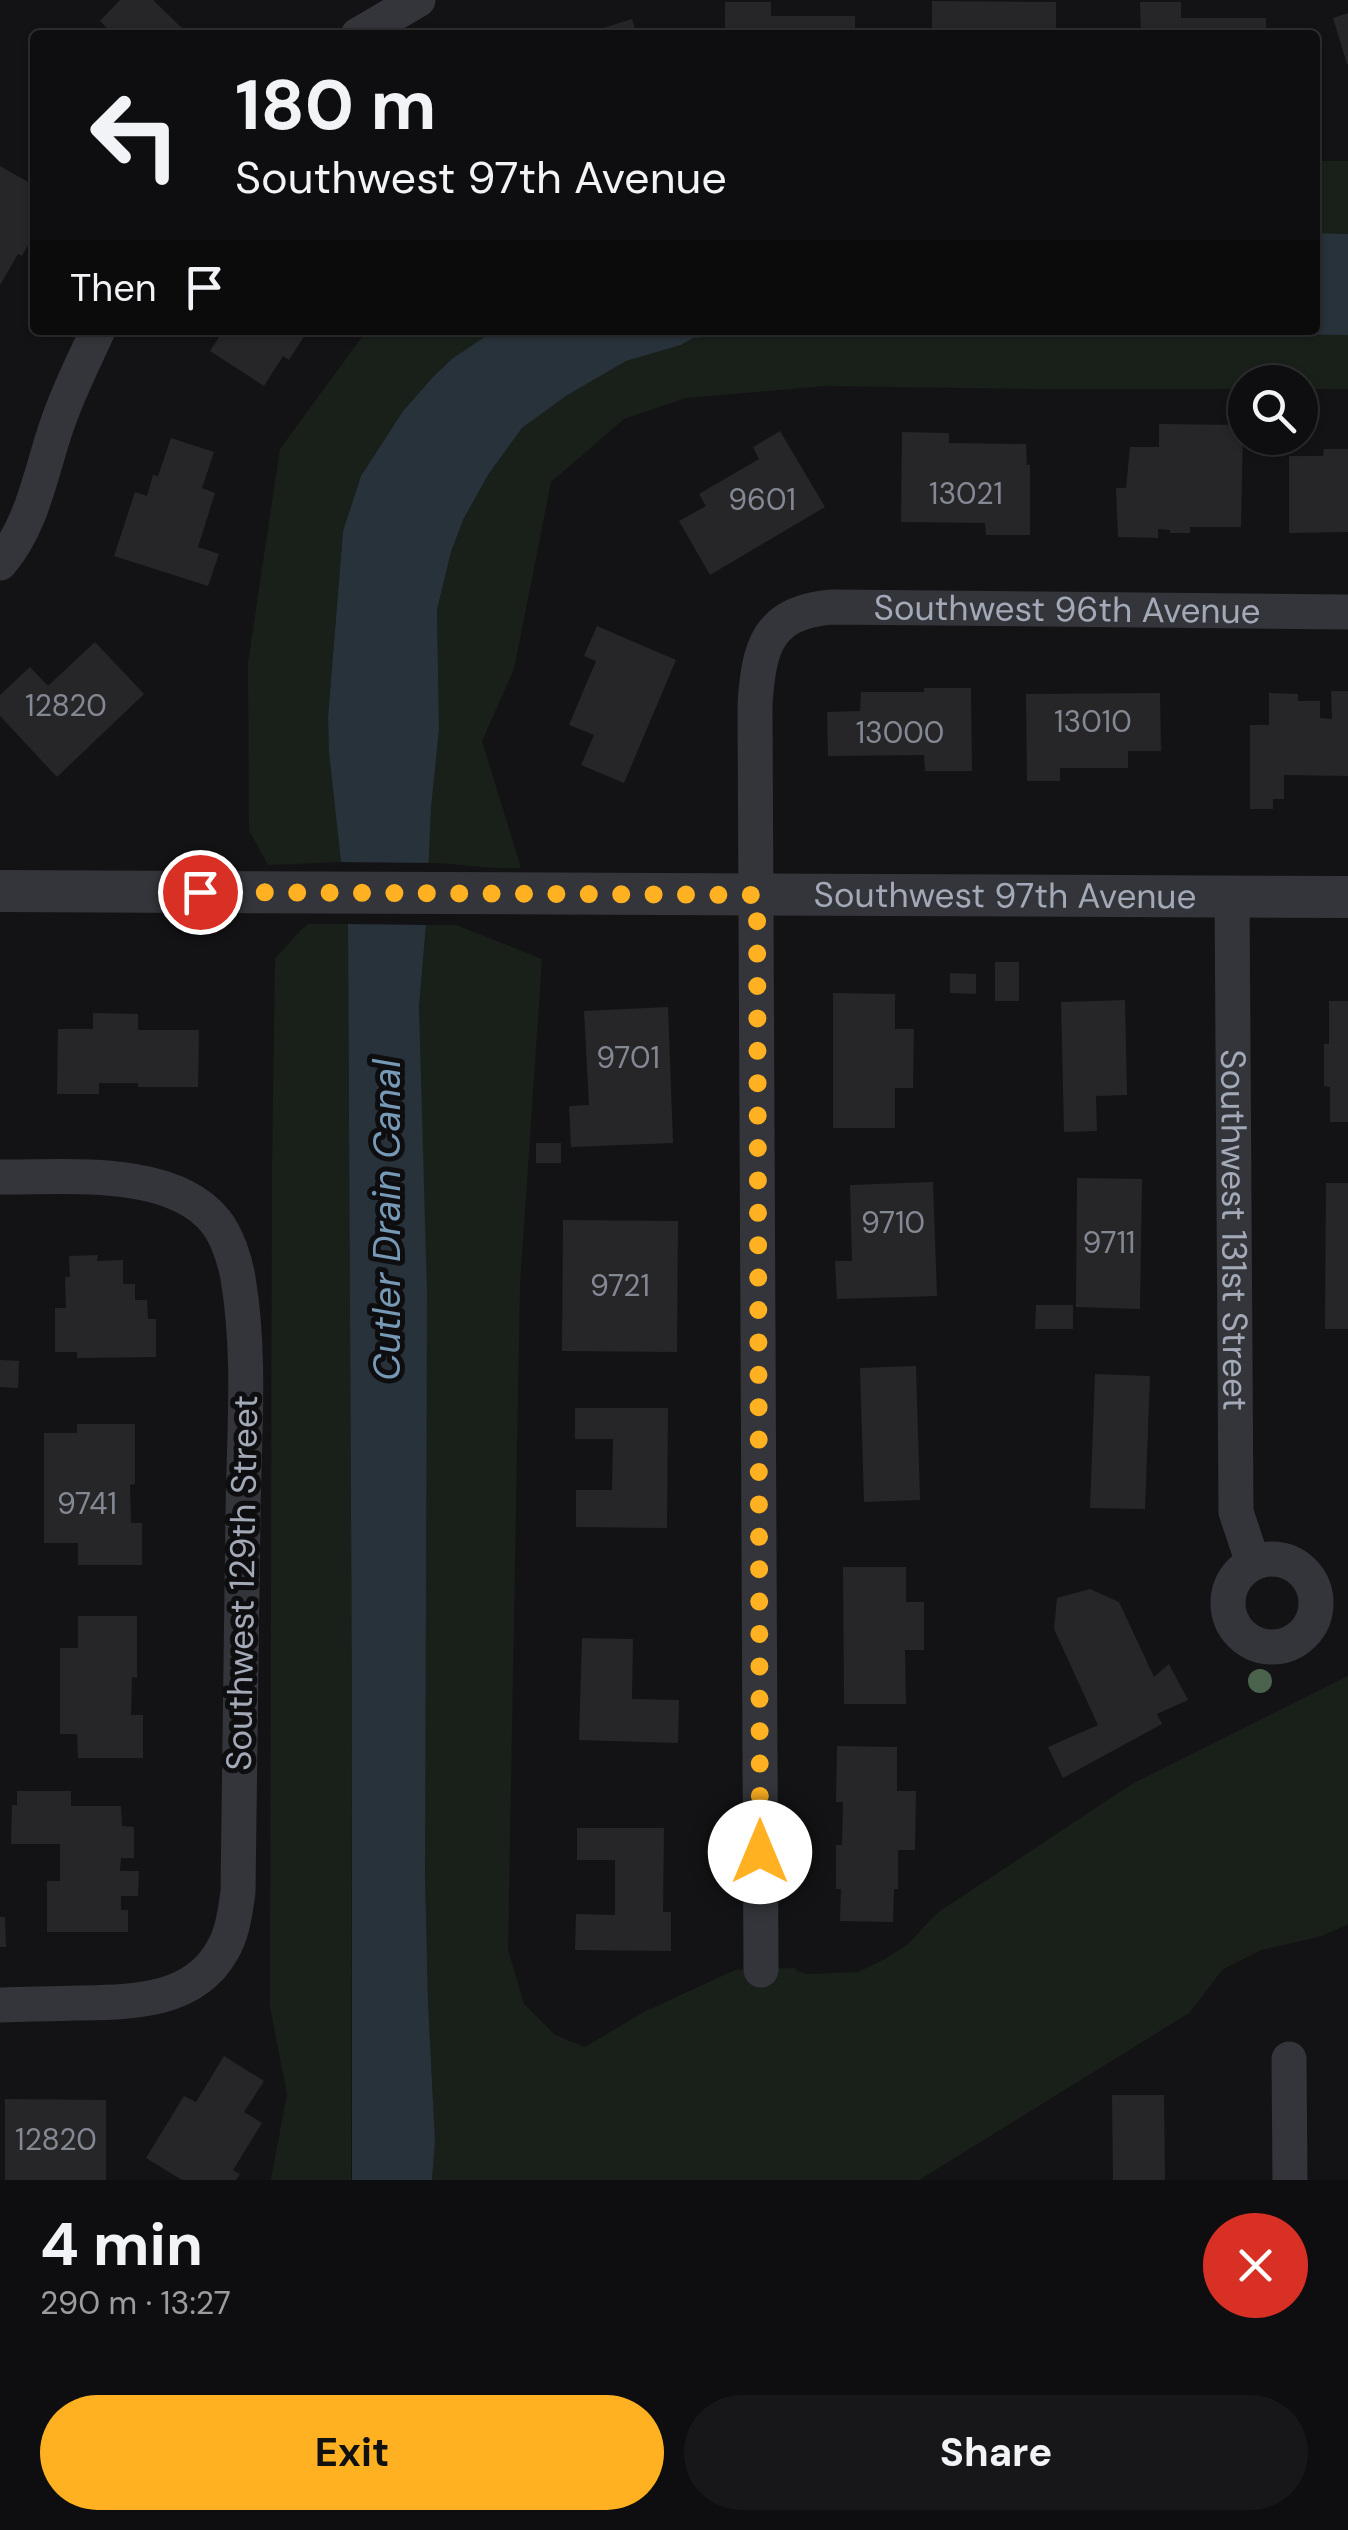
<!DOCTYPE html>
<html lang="en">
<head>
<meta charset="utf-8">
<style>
  :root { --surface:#0e0e10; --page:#171719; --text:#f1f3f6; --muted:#9b9c9f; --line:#2e2e30; --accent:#ffb121 }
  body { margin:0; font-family:"DM Sans",sans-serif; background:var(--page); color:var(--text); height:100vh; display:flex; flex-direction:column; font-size:38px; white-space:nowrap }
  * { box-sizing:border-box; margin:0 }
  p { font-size:32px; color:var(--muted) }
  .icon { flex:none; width:55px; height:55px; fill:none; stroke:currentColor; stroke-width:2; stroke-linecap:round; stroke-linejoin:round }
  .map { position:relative; height:2180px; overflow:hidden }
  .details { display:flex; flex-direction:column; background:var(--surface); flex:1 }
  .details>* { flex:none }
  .banner { position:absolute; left:30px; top:30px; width:1290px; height:305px; border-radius:10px; box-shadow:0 2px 8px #0004,0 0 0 2px var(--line); background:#0e0e10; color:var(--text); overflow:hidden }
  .fabs { position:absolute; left:1228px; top:365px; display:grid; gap:20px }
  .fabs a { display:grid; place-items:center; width:90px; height:90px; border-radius:50%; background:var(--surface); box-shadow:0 2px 8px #0004,0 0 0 2px var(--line); font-size:50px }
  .pin { position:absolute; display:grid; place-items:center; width:85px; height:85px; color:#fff; margin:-42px; border:5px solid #fff; border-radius:50%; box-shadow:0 2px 10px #0007 }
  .me { position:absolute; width:110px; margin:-55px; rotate:0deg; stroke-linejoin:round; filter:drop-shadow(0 0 8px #0008) }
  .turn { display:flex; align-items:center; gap:35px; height:210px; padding:0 40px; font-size:45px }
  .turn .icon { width:130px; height:130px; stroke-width:2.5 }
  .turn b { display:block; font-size:70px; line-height:85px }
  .then { display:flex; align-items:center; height:95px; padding:0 40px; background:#0003; gap:20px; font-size:38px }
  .round { display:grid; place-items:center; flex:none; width:105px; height:105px; border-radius:52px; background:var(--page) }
  .overview { display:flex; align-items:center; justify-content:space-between; height:170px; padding:0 40px }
  h1 { font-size:60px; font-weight:700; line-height:75px }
  .primary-button { display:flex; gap:20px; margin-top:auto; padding:20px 40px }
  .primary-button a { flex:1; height:115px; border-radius:60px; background:var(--accent); color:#111; font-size:40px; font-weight:700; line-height:115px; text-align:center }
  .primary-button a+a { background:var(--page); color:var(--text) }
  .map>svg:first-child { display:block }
</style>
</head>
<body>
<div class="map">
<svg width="1348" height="2180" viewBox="0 0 1348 2180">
  <rect width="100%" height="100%" fill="#131315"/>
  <g fill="#19201a">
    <polygon points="1315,161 1348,161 1348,234 1315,233"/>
    <polygon points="367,330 495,330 433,377 403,411 361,476 343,531 328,717 329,753 342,862 268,865 249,830 248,663 280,449"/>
    <path d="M 909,330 L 1348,335 L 1348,389 L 1300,389 L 1300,382 L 1245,382 L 1245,389 L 1029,389 L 825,386 L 686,398 L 624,419 L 551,482 L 514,669 L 482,741 L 521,868 C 490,870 460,863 428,863 L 431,808 L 439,730 L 437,610 L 451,552 L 463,520 L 488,475 L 522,428 L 566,396 L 626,361 L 681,345 L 693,338 L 772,332 Z"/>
    <polygon points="309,924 348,924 352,1711 351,2180 271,2180 287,2094 270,2007 272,1168 275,959 301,930"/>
    <polygon points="426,925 456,925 542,959 520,1285 508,1950 524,2004 555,2035 585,2047 644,2012 735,1970 795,1968 797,1971 807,1974 858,1972 885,1959 907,1945 937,1913 1132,1784 1348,1676 1348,1924 1322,1936 1261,1950 1223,1969 1189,2013 919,2180 432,2180 435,2141 428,2002 425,1870 419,1007"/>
  </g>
  <g fill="#28323a">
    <polygon points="1315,233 1348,234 1348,335 1150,333 1053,330 1315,330"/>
    <polygon points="495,330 909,330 772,332 693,338 681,345 626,361 566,396 522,428 488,475 463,520 451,552 437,610 439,730 431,808 426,925 419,1007 427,1294 425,1870 428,2002 435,2141 432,2180 352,2180 352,1711 348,924 329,753 328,717 343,531 361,476 403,411 433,377 452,359"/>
  </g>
  <polygon fill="#131315" points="337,862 433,863 431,925 343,924"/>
  <g fill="#262629">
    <polygon points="120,0 153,0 189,35 114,35 100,21"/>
    <polygon points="932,1 1056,2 1056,35 932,35"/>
    <polygon points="725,2 771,2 771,16 855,16 855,35 725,35"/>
    <polygon points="1140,2 1181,2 1181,18 1266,18 1266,35 1141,35"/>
    <polygon points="1348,13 1348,64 1347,64 1333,18"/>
    <polygon points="632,19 637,35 584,35 584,34"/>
    <polygon points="0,166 35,186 35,232 22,256 18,254 0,285"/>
    <polygon points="224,330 308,330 289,360 283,356 264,386 210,351"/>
    <polygon points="1159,424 1243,425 1241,527 1190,527 1190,533 1170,533 1170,530 1158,529 1158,538 1118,537 1116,488 1126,488 1130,447 1159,447"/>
    <polygon points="780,431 825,507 710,575 679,521 706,506 699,494 759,459 753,447"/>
    <polygon points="902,432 949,433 949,443 1026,444 1027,465 1030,465 1030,535 986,535 985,523 901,522"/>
    <polygon points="171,438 214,452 202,488 215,493 198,547 219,554 208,586 114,556 135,492 147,496 153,475 158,476"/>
    <polygon points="1324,449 1348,449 1348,532 1289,533 1289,456 1323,456"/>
    <polygon points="597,626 676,660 624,783 581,765 594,735 569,725 596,661 584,656"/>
    <polygon points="95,642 144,694 57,777 0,716 0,695 30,667 48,686"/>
    <polygon points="924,688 971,688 972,771 925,771 924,755 828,756 827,712 860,711 861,692 924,692"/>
    <polygon points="1331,691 1348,691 1348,776 1284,775 1284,799 1273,799 1273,809 1250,809 1250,725 1269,725 1269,693 1298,694 1298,701 1320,701 1320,718 1332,719"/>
    <polygon points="1160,693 1161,751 1128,751 1128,768 1060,768 1060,781 1027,781 1026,694"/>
    <rect x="995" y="962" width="24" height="39"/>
    <polygon points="950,973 976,974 976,994 950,993"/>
    <polygon points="833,993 895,994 895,1029 914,1029 913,1088 895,1088 895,1128 833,1128"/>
    <polygon points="1125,1000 1127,1095 1096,1096 1097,1131 1064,1132 1061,1002"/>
    <polygon points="1329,1001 1348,1001 1348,1122 1330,1122 1330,1087 1324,1086 1324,1044 1329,1044"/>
    <polygon points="668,1007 673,1143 571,1147 569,1106 589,1105 584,1011"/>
    <polygon points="93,1013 138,1014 138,1030 199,1030 198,1087 138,1087 138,1083 99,1083 99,1094 57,1094 58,1029 93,1029"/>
    <rect x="536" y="1143" width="25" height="20"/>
    <polygon points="1077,1178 1142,1179 1140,1309 1076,1307"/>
    <polygon points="933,1182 937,1296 837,1299 835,1261 852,1261 850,1185"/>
    <polygon points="1326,1183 1348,1183 1348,1329 1325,1329"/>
    <polygon points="563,1220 678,1221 677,1352 562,1351"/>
    <polygon points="98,1255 97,1261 123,1260 123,1284 135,1284 135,1300 147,1300 148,1319 156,1319 156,1357 77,1358 77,1352 55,1352 55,1308 66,1308 65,1277 70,1277 69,1256"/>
    <polygon points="1036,1305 1073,1305 1073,1329 1035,1329"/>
    <polygon points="0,1360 19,1361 18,1388 0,1387"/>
    <polygon points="916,1366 920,1500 864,1502 860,1368"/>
    <polygon points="1095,1374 1150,1376 1145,1509 1090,1508"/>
    <polygon points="575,1408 668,1408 667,1528 576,1527 576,1490 612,1490 613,1439 575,1439"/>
    <polygon points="77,1424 135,1424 135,1484 130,1485 131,1523 142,1523 142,1565 78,1565 78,1543 44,1543 44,1433 77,1433"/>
    <polygon points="843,1567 906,1567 906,1602 924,1602 924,1650 905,1650 906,1704 844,1704"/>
    <polygon points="1090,1589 1119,1602 1154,1677 1169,1664 1188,1700 1157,1714 1162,1724 1063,1778 1048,1747 1098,1725 1054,1629 1057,1598"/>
    <polygon points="78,1616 137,1616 137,1678 132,1677 131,1715 143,1715 143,1758 78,1758 77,1734 60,1734 60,1648 78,1648"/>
    <polygon points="582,1638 633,1639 632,1699 679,1700 678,1743 579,1740"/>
    <polygon points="837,1746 897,1747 897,1791 916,1791 915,1850 898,1850 898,1889 894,1889 893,1922 840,1921 841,1889 836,1889 836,1845 842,1845 843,1802 836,1802"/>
    <polygon points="17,1791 71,1791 71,1806 121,1806 122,1826 134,1827 134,1858 121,1858 120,1871 139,1871 138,1896 121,1896 121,1910 128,1910 128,1932 47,1932 47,1881 60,1881 60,1844 11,1844 12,1805 17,1805"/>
    <polygon points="577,1828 664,1828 663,1912 671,1912 671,1951 575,1950 576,1914 615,1915 615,1860 577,1860"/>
    <polygon points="0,1917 5,1917 6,1947 0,1947"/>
    <polygon points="224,2056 264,2081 244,2112 262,2123 233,2170 240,2174 236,2180 182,2180 146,2158 184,2096 196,2102"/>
    <polygon points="1112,2095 1164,2095 1165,2180 1113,2180"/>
    <polygon points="5,2099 106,2100 106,2180 5,2180"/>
  </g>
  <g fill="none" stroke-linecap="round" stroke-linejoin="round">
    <g stroke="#33353a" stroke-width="35">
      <polyline points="358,35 418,0"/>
      <path d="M 0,563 C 33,525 41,471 57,425 C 68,392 84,361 98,330"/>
      <path id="s1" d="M 1232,895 L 1236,1512 L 1253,1563"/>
      <path d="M 0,1177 C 63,1178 172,1166 216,1222 C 227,1236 235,1260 238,1278 C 251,1355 244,1435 243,1513 C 241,1639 240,1766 238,1892 C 235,1912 233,1933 222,1951 C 193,2003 130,2002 77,2003 C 52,2004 26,2004 0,2005"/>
      <circle cx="1272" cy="1603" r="44"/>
      <path id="s2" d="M 761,1970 L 755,704 C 759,647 767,612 832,607 L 1348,612"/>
      <polyline points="1289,2059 1290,2180"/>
    </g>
    <path stroke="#33353a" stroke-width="42" id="s3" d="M 0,891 L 1348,897"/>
  </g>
  <circle fill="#4b634d" cx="1260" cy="1681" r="12"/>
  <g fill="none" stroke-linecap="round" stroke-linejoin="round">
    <polyline stroke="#ffb121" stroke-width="18" stroke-dasharray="0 32.4" points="200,892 757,895 760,1852"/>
  </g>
  <g text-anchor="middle" stroke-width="10" stroke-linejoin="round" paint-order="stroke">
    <g font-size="30" fill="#838893">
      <text x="966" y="504">13021</text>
      <text x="762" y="510">9601</text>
      <text x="66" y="716">12820</text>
      <text x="1093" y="732">13010</text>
      <text x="900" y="743">13000</text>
      <text x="628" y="1068">9701</text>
      <text x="893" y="1233">9710</text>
      <text x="1109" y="1253">9711</text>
      <text x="620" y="1296">9721</text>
      <text x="87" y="1514">9741</text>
      <text x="56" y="2150">12820</text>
    </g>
    <g font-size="35" fill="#a3a9b7" stroke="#0e0e10">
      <text dy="12" stroke="none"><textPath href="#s2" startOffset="1642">Southwest 96th Avenue</textPath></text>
      <text dy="12" stroke="none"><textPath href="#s3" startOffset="1005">Southwest 97th Avenue</textPath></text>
      <text dy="12" stroke="none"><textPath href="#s1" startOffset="335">Southwest 131st Street</textPath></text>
      <text transform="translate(242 1583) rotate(-89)" y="12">Southwest 129th Street</text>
    </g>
    <g font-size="38" font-style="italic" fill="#7699b6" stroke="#0e0e10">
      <text transform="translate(387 1220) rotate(-90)" y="13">Cutler Drain Canal</text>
    </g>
  </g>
</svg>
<div class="fabs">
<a><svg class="icon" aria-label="search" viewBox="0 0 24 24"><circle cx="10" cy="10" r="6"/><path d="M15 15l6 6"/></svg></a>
</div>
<div class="pin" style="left:200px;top:892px;background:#d93025"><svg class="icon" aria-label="arrive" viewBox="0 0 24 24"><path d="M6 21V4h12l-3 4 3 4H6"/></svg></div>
<svg class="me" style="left:760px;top:1852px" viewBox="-20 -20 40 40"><circle r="19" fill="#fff"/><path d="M0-13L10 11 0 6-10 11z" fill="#ffb121"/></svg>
<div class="banner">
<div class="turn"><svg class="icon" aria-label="left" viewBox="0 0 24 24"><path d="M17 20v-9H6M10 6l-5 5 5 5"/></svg><div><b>180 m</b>Southwest 97th Avenue</div></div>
<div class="then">Then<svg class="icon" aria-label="arrive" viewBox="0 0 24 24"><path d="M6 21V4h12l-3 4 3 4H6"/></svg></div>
</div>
</div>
<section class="details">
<div class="overview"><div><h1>4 min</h1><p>290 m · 13:27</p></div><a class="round" style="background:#d93025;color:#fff"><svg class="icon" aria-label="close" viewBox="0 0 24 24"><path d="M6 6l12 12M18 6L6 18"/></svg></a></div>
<div class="primary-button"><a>Exit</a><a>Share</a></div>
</section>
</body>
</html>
